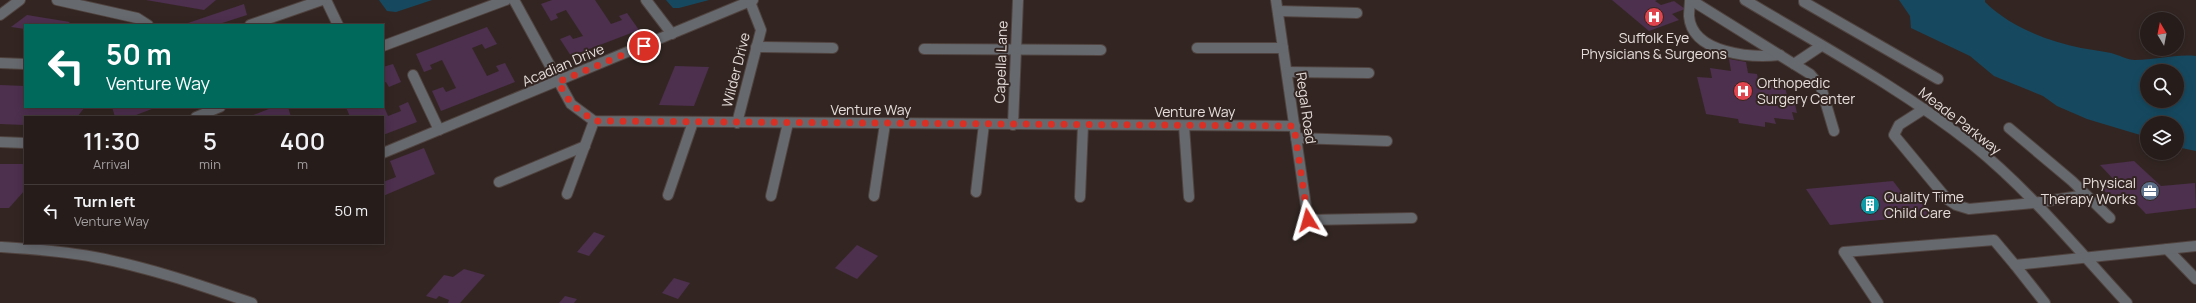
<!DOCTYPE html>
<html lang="en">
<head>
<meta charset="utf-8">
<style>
  :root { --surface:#261c1a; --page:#2e2523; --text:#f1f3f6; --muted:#a4a1a2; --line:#423a39 }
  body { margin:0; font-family:Manrope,sans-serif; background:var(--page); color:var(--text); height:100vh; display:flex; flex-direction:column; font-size:15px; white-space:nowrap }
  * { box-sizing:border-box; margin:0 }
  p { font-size:13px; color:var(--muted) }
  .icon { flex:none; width:22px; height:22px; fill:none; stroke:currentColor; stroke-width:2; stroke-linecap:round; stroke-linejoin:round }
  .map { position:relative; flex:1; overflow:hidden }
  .side { position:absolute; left:24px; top:116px; width:360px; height:128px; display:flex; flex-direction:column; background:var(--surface); border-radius:0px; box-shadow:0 2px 10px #0003,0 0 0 1px var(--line) }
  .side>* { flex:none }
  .top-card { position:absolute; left:24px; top:24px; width:360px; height:84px; border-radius:0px; box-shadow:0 2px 10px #0003,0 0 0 1px var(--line); background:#00695c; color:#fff; overflow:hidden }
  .needle { width:26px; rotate:350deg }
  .buttons { position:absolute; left:2140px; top:12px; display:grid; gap:8px }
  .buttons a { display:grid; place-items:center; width:44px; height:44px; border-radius:50%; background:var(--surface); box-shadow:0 2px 10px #0003,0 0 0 1px var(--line); font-size:20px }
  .pin { position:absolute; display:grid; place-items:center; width:34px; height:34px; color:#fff; margin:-17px; border:2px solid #fff; border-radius:50%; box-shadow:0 1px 4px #0007 }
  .me { position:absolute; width:44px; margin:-22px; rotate:352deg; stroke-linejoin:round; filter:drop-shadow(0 0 3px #0008) }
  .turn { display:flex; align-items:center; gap:14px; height:84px; padding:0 16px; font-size:18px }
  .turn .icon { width:52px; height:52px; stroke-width:2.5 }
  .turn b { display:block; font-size:28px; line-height:34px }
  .eta { display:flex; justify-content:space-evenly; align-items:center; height:68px; text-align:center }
  .eta b { font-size:24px; font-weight:600; line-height:28px }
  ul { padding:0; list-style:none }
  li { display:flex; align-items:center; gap:12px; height:52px; padding:0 16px; border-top:1px solid var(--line) }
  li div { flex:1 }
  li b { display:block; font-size:15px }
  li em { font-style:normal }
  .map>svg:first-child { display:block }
</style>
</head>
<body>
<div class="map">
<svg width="2196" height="303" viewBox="0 0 2196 303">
  <rect width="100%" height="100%" fill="#332622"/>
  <g fill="#164960" fill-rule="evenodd">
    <polygon points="379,0 432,0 396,12 387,11"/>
    <polygon points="666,0 709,0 679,8 673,8"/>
    <path d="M 1899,0 L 1985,0 L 1985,2 C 2010,27 2048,41 2081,48 C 2091,50 2102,51 2111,53 C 2119,55 2127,60 2135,60 C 2156,60 2175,54 2196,56 L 2196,151 L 2177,147 L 2177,123 L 2147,123 L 2147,137 L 2087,119 L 2057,106 L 2043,96 L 1994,76 L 1970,56 L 1911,28 L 1910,16 ZM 2147,71 L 2177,71 L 2177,101 L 2147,101 Z"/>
  </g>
  <g fill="#4d2f4e">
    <polygon points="146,0 216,0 204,10"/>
    <polygon points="552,0 595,0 611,24 622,20 619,16 627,13 639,30 571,56 560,39 570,35 573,39 583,36 566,10 556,14 558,18 551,21 541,4"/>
    <polygon points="1612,0 1657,0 1655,1 1661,5 1674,1 1685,9 1672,14 1679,20 1649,31"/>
    <polygon points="244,4 247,15 216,25 188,25 188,23"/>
    <polygon points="27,15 70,22 66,25 25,25 25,29 11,27"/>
    <polygon points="487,27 497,44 485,49 482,44 472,48 487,76 499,71 496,66 505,63 515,82 441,111 432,91 443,87 446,92 456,88 442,60 430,65 432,69 424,72 416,54"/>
    <polygon points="1729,59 1746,62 1748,73 1757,74 1759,84 1785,87 1787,95 1793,96 1797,113 1792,112 1794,120 1774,118 1776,124 1765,122 1765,127 1739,123 1738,119 1706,114 1697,77 1712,78 1710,68 1731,71"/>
    <polygon points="393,64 401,82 389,87 386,82 383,83 383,67"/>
    <polygon points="675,66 709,67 694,106 659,105"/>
    <polygon points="0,85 25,86 25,107 85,107 77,117 25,117 25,125 0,124"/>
    <polygon points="408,102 417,122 383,135 383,117 350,117 346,107 383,107 383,104 388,116 401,111 399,106"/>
    <polygon points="112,107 157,107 131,117 115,117"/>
    <polygon points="274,107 288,107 291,117 248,117"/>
    <polygon points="424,148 435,174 383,196 383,182 396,177 390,161"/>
    <polygon points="2134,161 2161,186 2195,183 2196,208 2146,214 2129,196 2111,198 2098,184 2116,182 2100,165"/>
    <polygon points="0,164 25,164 25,190 9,208 0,208"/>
    <polygon points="1893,181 1903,194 1914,193 1931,215 1830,225 1806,189"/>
    <polygon points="594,232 605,236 589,256 577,252"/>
    <polygon points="857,245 878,256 857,279 835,268"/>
    <polygon points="464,269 485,275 460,303 448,303 449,300 439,296 436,299 426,296 444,275 453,277"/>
    <polygon points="674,278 690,283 678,299 662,293"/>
    <polygon points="565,296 577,299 574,303 559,303"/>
  </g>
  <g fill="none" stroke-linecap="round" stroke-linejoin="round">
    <defs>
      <g id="minor">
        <polyline points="57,0 137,18 148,25"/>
        <polyline points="326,0 338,25"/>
        <polyline points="514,0 571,104 594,121 1295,126"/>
        <polyline points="646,0 672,34"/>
        <polyline points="1276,0 1308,220 1412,218"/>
        <path d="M 1690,0 C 1690,5 1689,11 1689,16 C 1692,54 1752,58 1780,55"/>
        <polyline points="1691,0 1810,74 1821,87 1834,131"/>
        <path d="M 1745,0 C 1822,46 1902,89 1973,145 C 2030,191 2077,249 2127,303"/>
        <polyline points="1804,0 1804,2 1938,79"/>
        <polyline points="1278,11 1357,13"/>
        <polyline points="0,15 20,0"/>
        <polyline points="250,25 322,0"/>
        <polyline points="383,46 506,0"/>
        <polyline points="756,47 833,48"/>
        <polyline points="1197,48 1283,48"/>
        <polyline points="924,49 1101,50"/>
        <polyline points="0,63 25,64"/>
        <polyline points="1794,64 1821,46"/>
        <polyline points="1287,72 1369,73"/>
        <polyline points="413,75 439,130"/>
        <polyline points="1924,109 1899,125 1894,135 1947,199 1956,205 1969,209 2034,203 2086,195"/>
        <polyline points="196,117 220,107"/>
        <polyline points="737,123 761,30 750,2"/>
        <polyline points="1013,125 1018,0"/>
        <polyline points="1184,126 1189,197"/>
        <polyline points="2009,128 2072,181 2110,218"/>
        <polyline points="1296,138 1387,141"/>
        <polyline points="0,142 25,143"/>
        <polyline points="383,153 753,0"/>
        <polyline points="499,182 585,146"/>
        <polyline points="976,192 984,124"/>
        <polyline points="567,194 594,121"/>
        <polyline points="668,195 693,122"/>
        <polyline points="771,196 788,123"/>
        <polyline points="874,196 885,124"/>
        <polyline points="1080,197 1083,125"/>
        <path d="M 0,247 C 31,249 63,251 94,257 C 148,267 200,285 252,303"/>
        <polyline points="2167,249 2196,279"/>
        <polyline points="2015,265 2045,303"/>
        <polyline points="1878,303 1844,252 1994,240 2015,265 2196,246"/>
      </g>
    </defs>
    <use href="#minor" stroke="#50433f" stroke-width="12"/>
    <use href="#minor" stroke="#66696e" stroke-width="10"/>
  </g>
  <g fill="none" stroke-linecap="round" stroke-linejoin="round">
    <polyline stroke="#d93025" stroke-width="7" stroke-dasharray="0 12.6" points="644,46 558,82 571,104 594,121 1294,126 1308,220"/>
  </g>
  <defs>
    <symbol id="hospital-disc" viewBox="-11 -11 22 22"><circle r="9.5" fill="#e0444e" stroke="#332622"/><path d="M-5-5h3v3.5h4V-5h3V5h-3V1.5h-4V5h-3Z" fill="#fff"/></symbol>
    <symbol id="office-disc" viewBox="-11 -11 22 22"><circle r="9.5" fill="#5c6f8a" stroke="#332622"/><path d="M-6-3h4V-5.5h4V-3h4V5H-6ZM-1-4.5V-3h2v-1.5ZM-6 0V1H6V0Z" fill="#fff"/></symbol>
    <symbol id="building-disc" viewBox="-11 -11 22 22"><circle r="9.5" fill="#0f9aa8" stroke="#332622"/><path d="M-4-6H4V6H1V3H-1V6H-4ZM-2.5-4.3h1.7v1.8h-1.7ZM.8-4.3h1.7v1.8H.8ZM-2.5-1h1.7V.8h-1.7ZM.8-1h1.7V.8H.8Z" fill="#fff"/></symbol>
  </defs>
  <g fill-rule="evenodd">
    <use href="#hospital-disc" x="1643" y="6" width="22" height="22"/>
    <use href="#hospital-disc" x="1732" y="80" width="22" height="22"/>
    <use href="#office-disc" x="2139" y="180" width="22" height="22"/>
    <use href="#building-disc" x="1859" y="194" width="22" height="22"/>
  </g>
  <g text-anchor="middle" stroke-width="4" stroke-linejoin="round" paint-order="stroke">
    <g font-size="14" fill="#e6ddda" stroke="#332622" text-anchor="start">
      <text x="1654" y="43" text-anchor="middle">Suffolk Eye<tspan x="1654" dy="16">Physicians &amp; Surgeons</tspan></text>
      <text x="1757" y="88">Orthopedic<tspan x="1757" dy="16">Surgery Center</tspan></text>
      <text x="2136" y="188" text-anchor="end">Physical<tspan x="2136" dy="16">Therapy Works</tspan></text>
      <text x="1884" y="202">Quality Time<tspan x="1884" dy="16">Child Care</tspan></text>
    </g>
    <g font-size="14" fill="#e6ddda" stroke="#332622">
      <text transform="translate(1001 62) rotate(-88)" y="5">Capella Lane</text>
      <text transform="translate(563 65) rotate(-23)" y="5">Acadian Drive</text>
      <text transform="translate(736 70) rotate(-76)" y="5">Wilder Drive</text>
      <text transform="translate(1306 108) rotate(82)" y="5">Regal Road</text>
      <text x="871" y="115">Venture Way</text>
      <text x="1195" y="117">Venture Way</text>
      <text transform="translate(1960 121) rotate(38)" y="5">Meade Parkway</text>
    </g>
  </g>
</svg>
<div class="buttons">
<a><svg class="needle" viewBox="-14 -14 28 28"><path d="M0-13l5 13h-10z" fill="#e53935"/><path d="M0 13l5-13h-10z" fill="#a4a1a2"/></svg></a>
<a><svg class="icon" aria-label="search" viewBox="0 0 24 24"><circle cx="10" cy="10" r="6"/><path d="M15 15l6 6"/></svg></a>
<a><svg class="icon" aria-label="layers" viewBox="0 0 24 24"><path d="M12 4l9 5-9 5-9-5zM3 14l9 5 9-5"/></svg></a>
</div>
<div class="pin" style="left:644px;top:46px;background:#d93025"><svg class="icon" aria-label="arrive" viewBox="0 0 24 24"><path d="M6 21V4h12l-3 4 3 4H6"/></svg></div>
<svg class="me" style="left:1308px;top:220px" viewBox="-20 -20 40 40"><path d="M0-17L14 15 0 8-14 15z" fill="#d93025" stroke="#fff" stroke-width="4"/></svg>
<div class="top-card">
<div class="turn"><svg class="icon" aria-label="left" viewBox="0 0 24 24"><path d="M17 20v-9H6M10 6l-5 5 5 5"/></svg><div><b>50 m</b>Venture Way</div></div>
</div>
<section class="side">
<div class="eta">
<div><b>11:30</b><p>Arrival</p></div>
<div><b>5</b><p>min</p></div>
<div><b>400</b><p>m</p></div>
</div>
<ul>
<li><svg class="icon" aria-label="left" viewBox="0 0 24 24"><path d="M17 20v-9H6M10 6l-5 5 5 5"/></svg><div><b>Turn left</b><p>Venture Way</p></div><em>50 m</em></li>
</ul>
</section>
</div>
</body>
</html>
